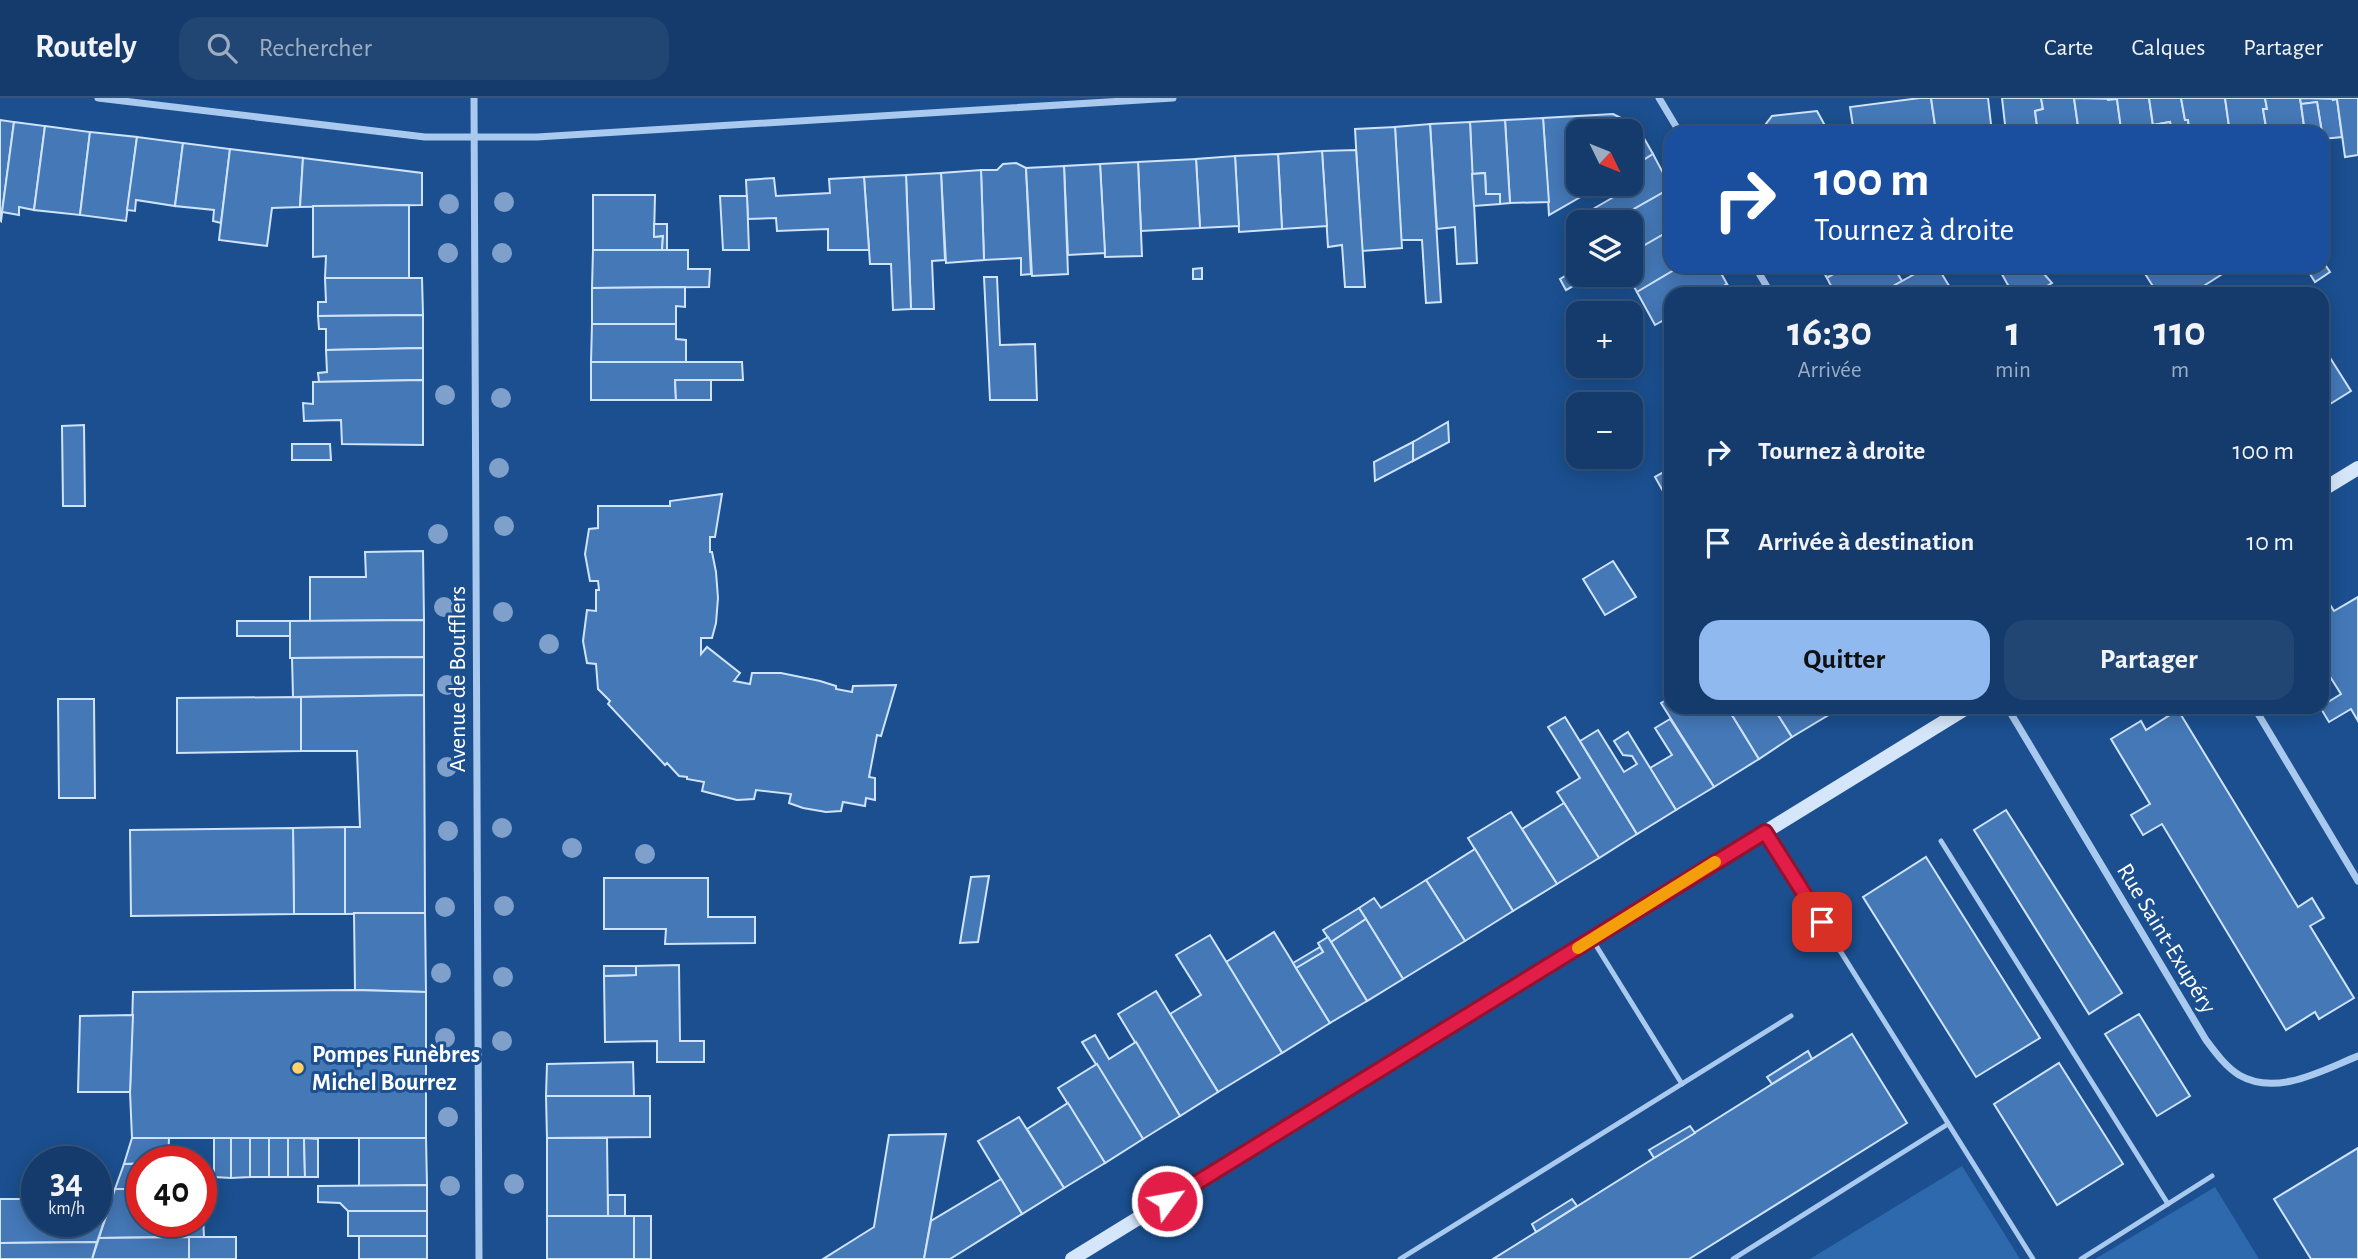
<!DOCTYPE html>
<html lang="fr">
<head>
<meta charset="utf-8">
<style>
  :root { --surface:#143b6b; --page:#214673; --text:#f1f3f6; --muted:#9dadc1; --line:#33557e; --accent:#90b9f0 }
  body { margin:0; font-family:"Alegreya Sans",sans-serif; background:var(--page); color:var(--text); height:100vh; display:flex; flex-direction:column; font-size:26px; white-space:nowrap }
  * { box-sizing:border-box; margin:0 }
  p { font-size:23px; color:var(--muted) }
  .icon { flex:none; width:38px; height:38px; fill:none; stroke:currentColor; stroke-width:2; stroke-linecap:round; stroke-linejoin:round }
  .map { position:relative; flex:1; overflow:hidden }
  .details { position:absolute; left:1664px; top:189px; width:665px; height:427px; display:flex; flex-direction:column; background:var(--surface); border-radius:21px; box-shadow:0 4px 18px #0003,0 0 0 2px var(--line) }
  .details>* { flex:none }
  .guide { position:absolute; left:1664px; top:28px; width:665px; height:147px; border-radius:21px; box-shadow:0 4px 18px #0003,0 0 0 2px var(--line); background:#1a4fa0; color:#fff; overflow:hidden }
  .needle { width:46px; rotate:133deg }
  .controls { position:absolute; left:1566px; top:21px; display:grid; gap:14px }
  .controls a { display:grid; place-items:center; width:77px; height:77px; border-radius:14px; background:var(--surface); box-shadow:0 4px 18px #0003,0 0 0 2px var(--line); font-size:35px }
  .speed { position:absolute; left:21px; top:1048px; display:flex; gap:14px; font-size:35px; font-weight:700; text-align:center }
  .speed>* { display:grid; place-content:center; width:91px; height:91px; border-radius:50%; background:var(--surface); box-shadow:0 4px 18px #0003,0 0 0 2px var(--line); line-height:1 }
  .speed small { font-size:18px; font-weight:400 }
  .speed .limit { border:10px solid #d22; background:#fff; color:#111 }
  .pin { position:absolute; display:grid; place-items:center; width:60px; height:60px; color:#fff; margin:-30px; border-radius:14px; box-shadow:0 4px 10px #0006 }
  .me { position:absolute; width:77px; margin:-38px; rotate:58deg; stroke-linejoin:round; filter:drop-shadow(0 0 5px #0008) }
  .turn { display:flex; align-items:center; gap:24px; height:147px; padding:0 35px; font-size:32px }
  .turn .icon { width:91px; height:91px; stroke-width:2.5 }
  .turn b { display:block; font-size:49px; line-height:60px }
  .eta { display:flex; justify-content:space-evenly; align-items:center; height:119px; text-align:center }
  .eta b { font-size:42px; font-weight:700; line-height:49px }
  .primary-button { display:flex; gap:14px; margin-top:auto; padding:14px 35px }
  .primary-button a { flex:1; height:80px; border-radius:21px; background:var(--accent); color:#111; font-size:28px; font-weight:700; line-height:80px; text-align:center }
  .primary-button a+a { background:var(--page); color:var(--text) }
  ul { padding:0; list-style:none }
  li { display:flex; align-items:center; gap:21px; height:91px; padding:0 35px }
  li div { flex:1 }
  li b { display:block; font-size:26px }
  li em { font-style:normal }
  header { display:flex; align-items:center; gap:42px; box-sizing:border-box; height:98px; padding:0 35px; background:var(--surface); border-bottom:2px solid var(--line) }
  header strong { font-size:33px }
  nav { display:flex; gap:38px; margin-inline-start:auto; font-size:24px }
  .search { width:490px; height:63px; background:var(--page); display:flex; align-items:center; gap:18px; box-sizing:border-box; padding:0 24px; border-radius:21px; color:var(--muted); font-size:26px }
  .map>svg:first-child { display:block }
</style>
</head>
<body>
<header>
<strong>Routely</strong>
<div class="search"><svg class="icon" aria-label="search" viewBox="0 0 24 24"><circle cx="10" cy="10" r="6"/><path d="M15 15l6 6"/></svg>Rechercher</div>
<nav><a>Carte</a><a>Calques</a><a>Partager</a></nav>
</header>
<div class="map">
<svg width="2358" height="1161" viewBox="0 0 2358 1161">
  <rect width="100%" height="100%" fill="#1b4f8f"/>
  <g fill="#2e69ad">
    <polygon points="1962,1068 2020,1161 1810,1161"/>
    <polygon points="2215,1089 2259,1161 2095,1161"/>
  </g>
  <g fill="#4478b7" stroke="#cfe3fa" stroke-width="2">
    <polygon points="1920,0 1931,0 1935,27 1926,28 1927,35 1854,35 1850,9"/>
    <polygon points="1931,0 1988,0 1992,35 1927,35 1926,28 1935,27"/>
    <polygon points="2002,0 2041,0 2043,11 2035,13 2038,35 2006,35"/>
    <polygon points="2041,0 2074,0 2079,35 2038,35 2035,13 2043,11"/>
    <polygon points="2074,0 2117,1 2121,31 2117,31 2117,35 2079,35"/>
    <polygon points="2107,0 2149,0 2154,35 2117,35 2117,31 2121,31 2117,1 2108,2"/>
    <polygon points="2149,0 2181,0 2185,22 2188,22 2190,35 2172,35 2170,24 2153,27"/>
    <polygon points="2181,0 2225,0 2230,35 2190,35 2188,22 2185,22"/>
    <polygon points="2225,0 2265,0 2267,11 2263,11 2267,35 2230,35"/>
    <polygon points="2265,0 2300,0 2305,35 2267,35 2263,11 2267,11"/>
    <polygon points="2300,0 2337,1 2342,39 2323,41 2317,4 2301,6"/>
    <polygon points="2333,0 2358,0 2358,57 2345,59 2337,1 2333,2"/>
    <polygon points="2317,4 2322,35 2305,35 2301,6"/>
    <polygon points="1817,13 1829,35 1759,35 1772,18"/>
    <polygon points="1613,16 1637,28 1653,56 1631,70 1631,33 1578,33 1578,86 1603,86 1549,117 1543,20"/>
    <polygon points="1543,20 1549,104 1510,105 1505,22"/>
    <polygon points="0,22 14,24 1,123 0,122"/>
    <polygon points="1505,22 1510,105 1500,106 1500,96 1486,96 1485,75 1472,76 1470,24"/>
    <polygon points="14,24 45,28 34,112 19,109 19,117 2,114"/>
    <polygon points="1470,24 1477,165 1457,166 1455,129 1437,131 1430,26"/>
    <polygon points="2170,24 2172,35 2154,35 2153,27"/>
    <polygon points="1430,26 1441,204 1426,205 1422,142 1401,142 1395,29"/>
    <polygon points="45,28 90,34 80,117 34,112"/>
    <polygon points="1395,29 1402,150 1362,153 1355,31"/>
    <polygon points="90,34 137,39 126,123 80,117"/>
    <polygon points="137,39 183,45 175,108 136,102 135,113 127,112"/>
    <polygon points="183,45 230,51 221,125 213,123 214,112 175,108"/>
    <polygon points="230,51 303,60 300,109 272,110 267,148 219,142"/>
    <polygon points="1356,52 1365,189 1345,189 1342,147 1328,149 1322,53"/>
    <polygon points="1322,53 1327,128 1282,131 1278,56"/>
    <polygon points="1278,56 1282,131 1239,134 1235,58"/>
    <polygon points="1653,56 1671,90 1611,124 1591,124 1586,115 1612,100 1604,86 1631,86 1631,70"/>
    <polygon points="1235,58 1239,128 1200,130 1196,61"/>
    <polygon points="303,60 422,75 422,107 300,109"/>
    <polygon points="1196,61 1200,130 1141,133 1138,64"/>
    <polygon points="1138,64 1142,158 1105,159 1100,66"/>
    <polygon points="1016,65 1026,70 1031,176 1021,177 1021,160 984,162 981,72 997,72 1003,66"/>
    <polygon points="1100,66 1105,155 1068,157 1064,68"/>
    <polygon points="1064,68 1068,176 1032,178 1026,70"/>
    <polygon points="981,72 984,162 946,165 941,75"/>
    <polygon points="941,75 945,162 932,163 934,211 911,211 906,77"/>
    <polygon points="1485,75 1486,96 1500,96 1500,106 1474,108 1472,76"/>
    <polygon points="906,77 911,211 893,212 891,166 870,166 864,79"/>
    <polygon points="864,79 869,152 828,152 828,131 777,133 776,120 748,121 746,82 774,80 776,98 830,95 829,81"/>
    <polygon points="1671,90 1671,132 1631,155 1631,124 1611,124"/>
    <polygon points="593,97 655,97 654,139 663,138 662,152 593,152"/>
    <polygon points="720,98 747,98 749,152 723,152"/>
    <polygon points="409,107 409,180 325,180 326,158 313,159 313,108"/>
    <polygon points="654,126 667,126 667,152 662,152 663,138 654,139"/>
    <polygon points="1671,132 1671,168 1681,168 1637,194 1627,177 1631,177 1631,155"/>
    <polygon points="593,152 688,152 688,171 710,171 709,189 592,190"/>
    <polygon points="2322,162 2330,174 2315,184 2305,168 2322,168"/>
    <polygon points="1681,168 1717,168 1727,186 1710,196 1671,196 1671,218 1655,227 1637,194"/>
    <polygon points="1820,168 1847,168 1827,180"/>
    <polygon points="1847,168 1893,168 1902,183 1879,196 1835,196 1827,180"/>
    <polygon points="1929,168 1937,168 1954,196 1879,196"/>
    <polygon points="2003,168 2037,168 2052,185 2033,196 2013,196 1999,171"/>
    <polygon points="2140,168 2220,168 2224,175 2191,196 2158,196"/>
    <polygon points="1202,170 1202,181 1193,181 1193,171"/>
    <polygon points="1578,170 1578,177 1592,177 1566,192 1560,181"/>
    <polygon points="1592,177 1620,177 1607,185 1605,182 1592,189 1587,180"/>
    <polygon points="984,179 997,179 1000,247 1035,246 1037,302 990,302"/>
    <polygon points="325,180 422,180 423,217 318,218 318,204 326,204"/>
    <polygon points="1727,186 1733,196 1710,196"/>
    <polygon points="685,189 685,209 676,208 676,226 592,226 592,190"/>
    <polygon points="423,217 423,250 326,252 326,231 319,231 318,218"/>
    <polygon points="592,226 676,226 676,241 686,242 686,264 591,264"/>
    <polygon points="2322,247 2351,293 2322,311"/>
    <polygon points="423,250 423,282 319,284 318,275 327,274 326,252"/>
    <polygon points="591,264 742,264 743,282 675,282 676,302 591,302"/>
    <polygon points="423,282 423,347 342,346 341,322 304,323 303,305 313,306 313,284"/>
    <polygon points="675,282 711,282 711,302 676,302"/>
    <polygon points="1448,324 1449,344 1413,363 1413,344"/>
    <polygon points="84,327 85,408 63,408 62,328"/>
    <polygon points="1413,344 1413,363 1375,383 1374,364"/>
    <polygon points="292,346 330,346 331,362 292,362"/>
    <polygon points="1671,370 1671,391 1664,395 1655,379"/>
    <polygon points="722,396 715,439 710,439 710,454 712,454 716,474 718,500 716,525 712,540 701,540 701,556 707,549 740,575 734,583 750,586 752,575 781,575 820,583 836,588 836,591 852,594 853,588 896,587 881,638 877,637 869,679 875,680 875,702 866,700 865,708 843,704 841,713 826,714 803,710 789,705 791,696 756,692 754,701 737,702 702,693 704,684 687,681 687,679 679,678 667,665 665,667 608,606 610,603 598,591 596,566 587,565 583,543 587,512 596,513 596,492 599,492 598,483 590,483 585,456 589,431 598,430 598,408 670,408 670,403"/>
    <polygon points="423,453 424,522 310,523 310,479 366,479 365,454"/>
    <polygon points="1613,463 1636,499 1605,517 1583,481"/>
    <polygon points="2358,499 2358,623 2351,611 2329,624 2320,609 2341,596 2322,566 2322,509 2329,505 2334,513"/>
    <polygon points="424,522 424,559 290,560 290,523"/>
    <rect x="237" y="523" width="53" height="15"/>
    <polygon points="424,559 424,597 293,599 292,560"/>
    <polygon points="424,597 425,815 345,816 345,729 360,729 357,653 301,653 301,599"/>
    <polygon points="301,599 301,653 177,655 177,600"/>
    <polygon points="1671,599 1671,609 1727,609 1759,661 1714,689 1661,605"/>
    <polygon points="58,601 94,601 95,700 59,700"/>
    <polygon points="1734,609 1773,609 1792,639 1759,661 1729,612"/>
    <polygon points="1773,609 1842,609 1792,639"/>
    <polygon points="2178,612 2298,809 2312,800 2324,820 2310,828 2354,900 2319,921 2315,914 2286,932 2162,726 2143,737 2131,717 2150,706 2111,641 2141,623 2146,632"/>
    <polygon points="1565,619 1637,736 1599,760 1557,694 1580,680 1548,629"/>
    <polygon points="1670,621 1714,689 1676,712 1650,670 1672,657 1655,630"/>
    <polygon points="1598,632 1624,674 1637,666 1632,658 1623,657 1614,643 1628,634 1676,712 1637,736 1580,643"/>
    <polygon points="1564,705 1599,760 1557,786 1522,731"/>
    <polygon points="2006,712 2122,895 2089,916 1974,732"/>
    <polygon points="1511,714 1557,786 1513,813 1468,740"/>
    <polygon points="345,729 345,816 294,816 293,730"/>
    <polygon points="293,730 294,816 131,818 130,732"/>
    <polygon points="1475,751 1513,813 1465,843 1426,782"/>
    <polygon points="1926,759 2040,940 1976,979 1863,799"/>
    <polygon points="989,778 978,844 960,845 971,779"/>
    <polygon points="604,780 708,780 708,819 755,819 755,845 665,846 666,831 604,831"/>
    <polygon points="1426,782 1465,843 1403,881 1359,810 1374,800 1381,810"/>
    <polygon points="1359,810 1366,821 1331,844 1323,832"/>
    <polygon points="354,815 425,815 426,894 355,892"/>
    <polygon points="1366,821 1403,881 1367,903 1331,844"/>
    <polygon points="1274,834 1330,925 1282,955 1226,864"/>
    <polygon points="1210,837 1282,955 1218,994 1170,916 1201,897 1176,857"/>
    <polygon points="1328,839 1367,903 1330,925 1296,870 1323,854 1318,845"/>
    <polygon points="1320,849 1323,854 1296,870 1293,865"/>
    <polygon points="679,867 680,943 704,943 704,964 657,964 657,943 605,944 604,878 636,877 636,868"/>
    <polygon points="604,868 636,868 636,877 604,878"/>
    <polygon points="355,892 426,894 426,1040 132,1040 130,994 133,894"/>
    <polygon points="1156,893 1218,994 1180,1018 1118,916"/>
    <polygon points="2139,916 2190,998 2157,1018 2105,936"/>
    <polygon points="133,917 130,994 78,994 80,918"/>
    <polygon points="1852,936 1907,1025 1689,1161 1493,1161"/>
    <polygon points="1095,937 1109,961 1136,944 1180,1018 1143,1041 1082,944"/>
    <polygon points="1808,953 1812,961 1772,986 1767,979"/>
    <polygon points="633,964 634,998 546,998 547,966"/>
    <polygon points="2059,965 2123,1066 2057,1107 1994,1006"/>
    <polygon points="1097,966 1143,1041 1105,1065 1058,990"/>
    <polygon points="546,998 650,998 650,1039 547,1040"/>
    <polygon points="1068,1005 1105,1065 1064,1090 1027,1031"/>
    <polygon points="1019,1019 1064,1090 1022,1116 978,1043"/>
    <polygon points="1690,1028 1695,1035 1654,1060 1649,1052"/>
    <polygon points="946,1036 924,1161 823,1161 874,1129 889,1037"/>
    <polygon points="132,1040 169,1040 168,1064 124,1066"/>
    <polygon points="214,1040 231,1040 231,1080 214,1079"/>
    <polygon points="231,1040 250,1040 250,1079 231,1080"/>
    <rect x="250" y="1040" width="19" height="39"/>
    <rect x="269" y="1040" width="19" height="39"/>
    <polygon points="288,1040 304,1040 305,1079 288,1079"/>
    <polygon points="304,1040 318,1041 318,1079 305,1079"/>
    <polygon points="359,1040 426,1040 427,1087 359,1089"/>
    <polygon points="547,1040 607,1040 608,1118 547,1118"/>
    <polygon points="2358,1050 2358,1161 2311,1161 2274,1101"/>
    <polygon points="124,1066 142,1066 142,1091 115,1091"/>
    <polygon points="1001,1081 1022,1116 950,1161 924,1161 931,1123"/>
    <polygon points="427,1087 427,1113 348,1113 340,1105 318,1104 318,1088"/>
    <polygon points="115,1091 142,1091 142,1124 168,1124 168,1139 99,1140"/>
    <rect x="608" y="1097" width="17" height="21"/>
    <polygon points="96,1100 112,1100 97,1144 0,1145 0,1101 37,1101 37,1124 96,1124"/>
    <polygon points="1572,1101 1577,1108 1536,1134 1532,1126"/>
    <rect x="348" y="1113" width="79" height="25"/>
    <polygon points="201,1117 203,1117 204,1139 168,1139 168,1124 201,1124"/>
    <rect x="547" y="1118" width="87" height="43"/>
    <rect x="634" y="1118" width="17" height="43"/>
    <rect x="359" y="1138" width="68" height="23"/>
    <rect x="189" y="1139" width="47" height="22"/>
    <polygon points="189,1139 189,1161 92,1161 99,1140"/>
    <polygon points="97,1144 92,1161 0,1161 0,1145"/>
  </g>
  <g fill="none" stroke-linecap="round" stroke-linejoin="round">
    <g stroke="#a9c9ee" stroke-width="5">
      <polyline points="1767,736 2033,1161"/>
      <polyline points="1941,743 2168,1106"/>
      <polyline points="1592,841 1682,986"/>
      <polyline points="1400,1161 1791,918"/>
      <polyline points="1733,1161 1948,1026"/>
      <polyline points="2081,1161 2212,1078"/>
    </g>
    <g stroke="#a9c9ee" stroke-width="7">
      <polyline points="98,0 425,39 537,39 1173,0"/>
      <polyline points="474,0 479,1161"/>
      <polyline points="1659,0 1680,35"/>
      <polyline points="1755,168 1771,196"/>
      <path d="M 2007,609 L 2206,942 C 2215,954 2225,968 2239,977 C 2277,999 2323,972 2358,958"/>
      <polyline points="2254,609 2358,783"/>
    </g>
    <g stroke="#d6e6fa" stroke-width="14">
      <polyline points="2322,392 2358,370"/>
      <polyline points="1072,1161 1968,609"/>
    </g>
  </g>
  <g fill="#7ea0ca">
    <circle cx="504" cy="104" r="10"/>
    <circle cx="449" cy="106" r="10"/>
    <circle cx="448" cy="155" r="10"/>
    <circle cx="502" cy="155" r="10"/>
    <circle cx="445" cy="297" r="10"/>
    <circle cx="501" cy="300" r="10"/>
    <circle cx="499" cy="370" r="10"/>
    <circle cx="504" cy="428" r="10"/>
    <circle cx="438" cy="436" r="10"/>
    <circle cx="444" cy="509" r="10"/>
    <circle cx="503" cy="514" r="10"/>
    <circle cx="549" cy="546" r="10"/>
    <circle cx="447" cy="587" r="10"/>
    <circle cx="447" cy="669" r="10"/>
    <circle cx="502" cy="730" r="10"/>
    <circle cx="448" cy="733" r="10"/>
    <circle cx="572" cy="750" r="10"/>
    <circle cx="645" cy="756" r="10"/>
    <circle cx="504" cy="808" r="10"/>
    <circle cx="445" cy="809" r="10"/>
    <circle cx="441" cy="875" r="10"/>
    <circle cx="503" cy="879" r="10"/>
    <circle cx="445" cy="940" r="10"/>
    <circle cx="502" cy="943" r="10"/>
    <circle cx="448" cy="1019" r="10"/>
    <circle cx="514" cy="1086" r="10"/>
    <circle cx="450" cy="1088" r="10"/>
  </g>
  <g fill="none" stroke-linecap="round" stroke-linejoin="round">
    <defs>
      <polyline id="route" points="1167,1103 1765,734 1822,824"/>
    </defs>
    <use href="#route" stroke="#92132f" stroke-width="18"/>
    <use href="#route" stroke="#e11d48" stroke-width="12"/>
    <polyline stroke="#f59e0b" stroke-width="12" points="1578,850 1715,764"/>
  </g>
  <circle fill="#ffd166" stroke="#1b4f8f" stroke-width="2.5" cx="298" cy="970" r="7"/>
  <g text-anchor="middle" stroke-width="6" stroke-linejoin="round" paint-order="stroke">
    <g font-size="24" fill="#fff" stroke="#1b4f8f">
      <text transform="translate(457 581) rotate(-90)" y="8">Avenue de Boufflers</text>
      <text transform="translate(2167 840) rotate(59)" y="8">Rue Saint-Exupéry</text>
    </g>
    <g font-size="24" font-weight="bold" fill="#fff" stroke="#1b4f8f" text-anchor="start">
      <text x="312" y="964">Pompes Funèbres<tspan x="312" dy="28">Michel Bourrez</tspan></text>
    </g>
  </g>
</svg>
<div class="controls">
<a><svg class="needle" viewBox="-14 -14 28 28"><path d="M0-13l5 13h-10z" fill="#e53935"/><path d="M0 13l5-13h-10z" fill="#9dadc1"/></svg></a>
<a><svg class="icon" aria-label="layers" viewBox="0 0 24 24"><path d="M12 4l9 5-9 5-9-5zM3 14l9 5 9-5"/></svg></a>
<a>+</a>
<a>−</a>
</div>
<div class="speed"><div>34<small>km/h</small></div><div class="limit">40</div></div>
<div class="pin" style="left:1822px;top:824px;background:#d93025"><svg class="icon" aria-label="arrive" viewBox="0 0 24 24"><path d="M6 21V4h12l-3 4 3 4H6"/></svg></div>
<svg class="me" style="left:1167px;top:1103px" viewBox="-20 -20 40 40"><circle r="17" fill="#e11d48" stroke="#fff" stroke-width="3"/><path d="M0-11L8 9 0 5-8 9z" fill="#fff"/></svg>
<div class="guide">
<div class="turn"><svg class="icon" aria-label="right" viewBox="0 0 24 24"><path d="M7 20v-9h11M14 6l5 5-5 5"/></svg><div><b>100 m</b>Tournez à droite</div></div>
</div>
<section class="details">
<div class="eta">
<div><b>16:30</b><p>Arrivée</p></div>
<div><b>1</b><p>min</p></div>
<div><b>110</b><p>m</p></div>
</div>
<ul>
<li><svg class="icon" aria-label="right" viewBox="0 0 24 24"><path d="M7 20v-9h11M14 6l5 5-5 5"/></svg><div><b>Tournez à droite</b></div><em>100 m</em></li>
<li><svg class="icon" aria-label="arrive" viewBox="0 0 24 24"><path d="M6 21V4h12l-3 4 3 4H6"/></svg><div><b>Arrivée à destination</b></div><em>10 m</em></li>
</ul>
<div class="primary-button"><a>Quitter</a><a>Partager</a></div>
</section>
</div>
</body>
</html>
